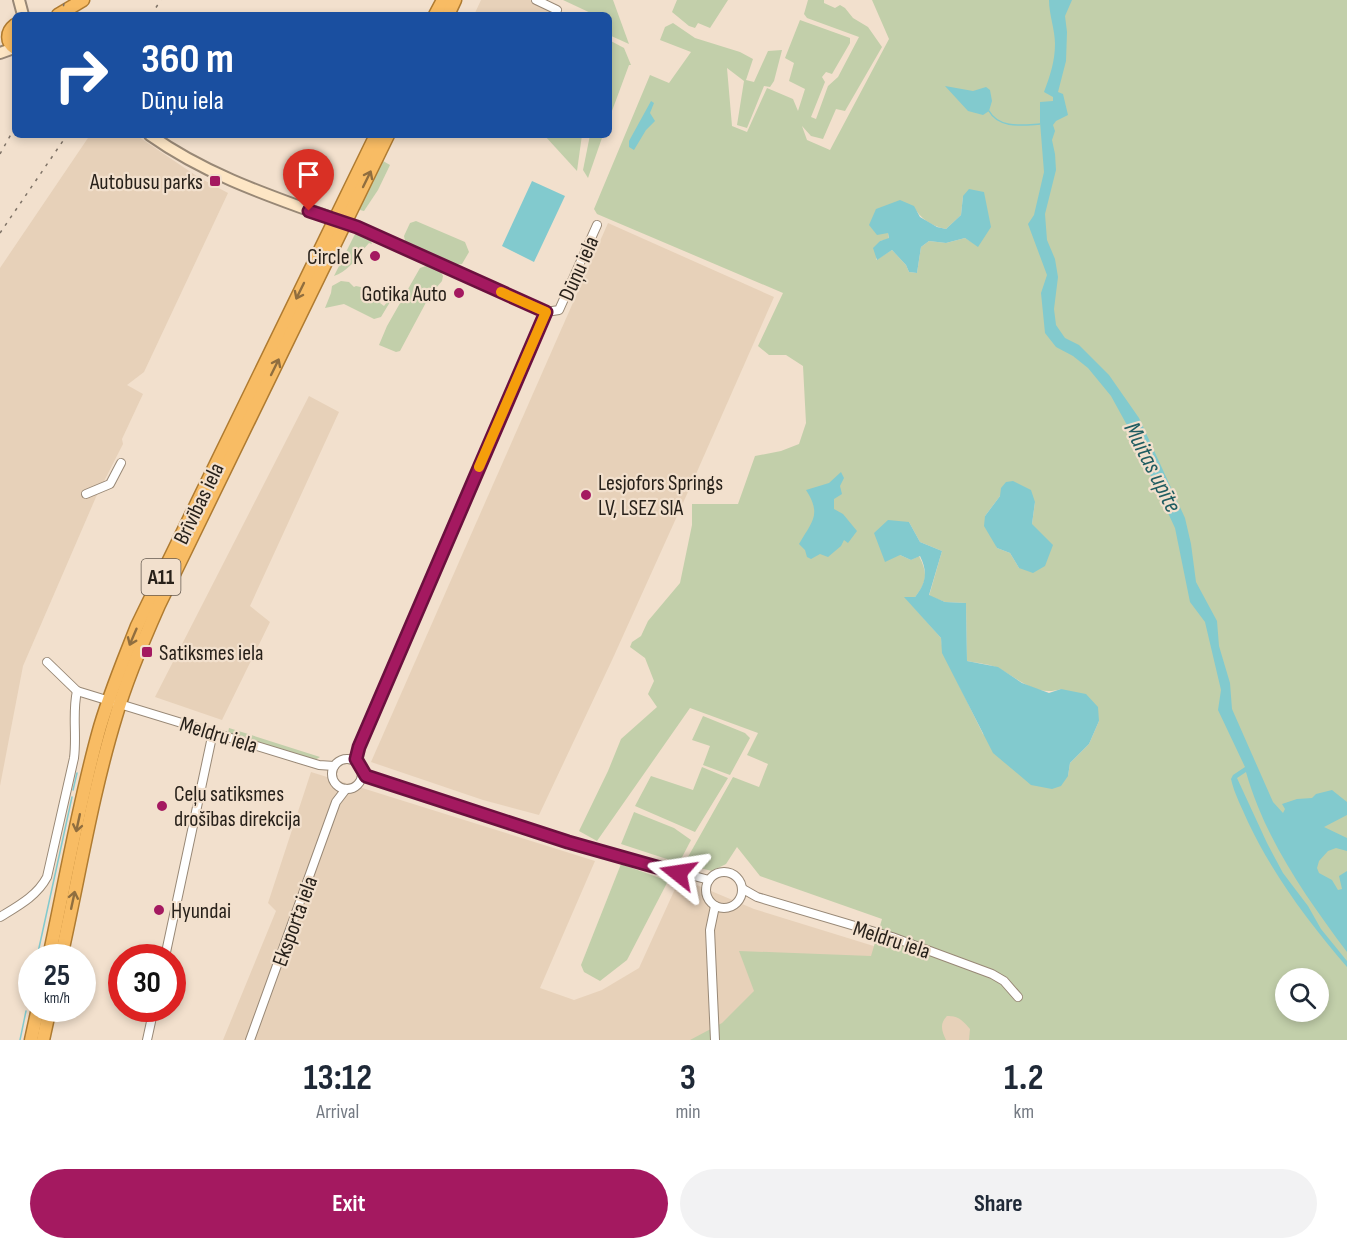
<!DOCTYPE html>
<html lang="en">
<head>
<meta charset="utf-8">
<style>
  :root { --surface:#fff; --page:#f2f2f3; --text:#1f2937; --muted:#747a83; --accent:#a41960 }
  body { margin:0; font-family:"Sofia Sans Condensed",sans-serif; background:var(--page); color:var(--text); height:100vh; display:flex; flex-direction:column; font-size:22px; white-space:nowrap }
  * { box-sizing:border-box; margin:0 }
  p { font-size:20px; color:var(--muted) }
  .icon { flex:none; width:33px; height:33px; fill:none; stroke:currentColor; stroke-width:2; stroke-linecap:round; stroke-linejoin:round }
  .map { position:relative; height:1040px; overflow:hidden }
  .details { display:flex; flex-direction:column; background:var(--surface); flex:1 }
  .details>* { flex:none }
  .banner { position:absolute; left:12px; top:12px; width:600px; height:126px; border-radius:9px; box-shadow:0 3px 9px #0003; background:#1a4fa0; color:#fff; overflow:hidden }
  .controls { position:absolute; left:1275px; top:968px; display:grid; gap:12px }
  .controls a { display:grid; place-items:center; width:54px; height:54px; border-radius:50%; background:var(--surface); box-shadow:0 3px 9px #0003; font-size:30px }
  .speed { position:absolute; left:18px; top:944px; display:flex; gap:12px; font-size:30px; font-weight:700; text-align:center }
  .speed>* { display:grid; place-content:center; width:78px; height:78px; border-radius:50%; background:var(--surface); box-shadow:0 3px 9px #0003; line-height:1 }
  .speed small { font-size:15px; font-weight:400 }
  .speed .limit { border:9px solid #d22; background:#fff; color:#111 }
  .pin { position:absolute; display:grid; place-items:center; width:51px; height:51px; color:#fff; margin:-62px -26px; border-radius:50% 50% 50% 0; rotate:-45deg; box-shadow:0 0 6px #0007 }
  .pin .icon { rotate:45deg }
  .me { position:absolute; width:66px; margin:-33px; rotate:285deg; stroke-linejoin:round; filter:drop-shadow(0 0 4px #0008) }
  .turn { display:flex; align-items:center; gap:21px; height:126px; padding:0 30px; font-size:27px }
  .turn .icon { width:78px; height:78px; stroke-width:2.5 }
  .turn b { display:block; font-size:42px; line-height:51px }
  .eta { display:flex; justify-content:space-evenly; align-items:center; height:102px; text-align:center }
  .eta b { font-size:36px; font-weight:700; line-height:42px }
  .button { display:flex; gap:12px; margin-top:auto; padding:12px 30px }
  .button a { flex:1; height:69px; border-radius:36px; background:var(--accent); color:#fff; font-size:24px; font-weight:700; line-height:69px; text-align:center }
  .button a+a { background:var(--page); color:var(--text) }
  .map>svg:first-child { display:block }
</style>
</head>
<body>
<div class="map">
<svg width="1347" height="1040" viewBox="0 0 1347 1040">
  <rect width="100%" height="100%" fill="#f2e0cd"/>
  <g fill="#e7d1b9" fill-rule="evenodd">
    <polygon points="481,0 530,0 561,15 474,15"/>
    <polygon points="90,135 136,135 198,177 228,193 144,372 127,385 143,394 122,439 123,444 96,497 23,666 0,786 0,268"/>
    <polygon points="608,223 774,297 692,483 613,658 539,815 483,800 371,762"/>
    <polygon points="309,396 339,412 250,606 270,622 222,720 155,697"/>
    <path d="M 311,772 L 595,861 L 540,988 L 574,1000 L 602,990 L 639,968 L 680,878 L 754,909 L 1003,986 L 1250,846 L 1347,992 L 1347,1040 L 223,1040 L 276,911 L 268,903 ZM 1286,978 L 1318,978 L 1318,1011 L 1286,1011 Z"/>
  </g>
  <g fill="#c2cfaa" fill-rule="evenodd">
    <polygon points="563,0 613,0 629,44 609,35 609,15 595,15"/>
    <polygon points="677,0 728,0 710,28 698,23 695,28 689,26 672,12"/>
    <path d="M 808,0 L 824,0 L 824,3 L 835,8 L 840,5 L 845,8 L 853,18 L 868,27 L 882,47 L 845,111 L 836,109 L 823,139 L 811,136 L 802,126 L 807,140 L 830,150 L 889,39 L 872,0 L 1347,0 L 1347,1040 L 969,1040 L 970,1029 C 964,1022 958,1015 947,1016 C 939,1024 942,1031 946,1040 L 690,1040 L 722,1023 L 754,991 L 739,951 L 871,956 L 882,919 L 760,876 L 737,847 L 726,864 L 712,871 L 684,864 L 733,777 L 759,787 L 768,764 L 747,755 L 758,733 L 690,708 L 597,841 L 579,831 L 608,771 L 621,739 L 657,707 L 648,694 L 654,681 L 645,658 L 630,647 L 632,642 L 641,636 L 648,621 L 680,583 L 692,525 L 692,504 L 738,504 L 755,456 L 781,451 L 799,444 L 806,423 L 803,366 L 786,355 L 769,355 L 758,346 L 783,293 L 597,214 L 594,209 L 650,75 L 669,83 L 691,52 L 660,40 L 665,27 L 673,23 L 695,38 L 740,52 L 753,59 L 746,80 L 754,82 L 768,51 L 782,50 L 774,81 L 770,87 L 764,86 L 747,128 L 737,125 L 744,81 L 727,68 L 732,126 L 747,132 L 767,88 L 793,99 L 798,111 L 805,89 L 789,81 L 794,63 L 785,58 L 800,20 L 850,38 L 850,43 L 832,74 L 826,72 L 822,77 L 825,82 L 811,117 L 816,119 L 828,86 L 838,77 L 859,37 L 807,18 L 804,14 ZM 963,196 L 978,246 L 965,238 L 946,243 L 929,241 L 921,247 L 917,273 L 909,272 L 906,265 L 892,250 L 876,260 L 880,241 L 889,239 L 888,233 L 913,206 C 921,219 931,226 946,229 L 961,215 ZM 1000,496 L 1035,502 L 1032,524 L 1019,568 L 1010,553 L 997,548 L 985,516 ZM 909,522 L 920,542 L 942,551 L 929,596 L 945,602 L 966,603 L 967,661 C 977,663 991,664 1000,669 C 1020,680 1037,697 1061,689 L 1099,721 L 1089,744 L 1070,763 L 1068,776 L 983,734 L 943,653 L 941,638 L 905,597 L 915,597 C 927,582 928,573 919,556 L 911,560 L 900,555 ZM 1286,978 L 1318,978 L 1318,1011 L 1286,1011 Z"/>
    <polygon points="609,40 624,48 631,65 629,65 609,119"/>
    <polygon points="582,135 577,171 545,136 546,135"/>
    <polygon points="590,135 603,135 588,178 583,170"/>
    <polygon points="383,161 390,165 378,190 364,211 356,209 368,184"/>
    <polygon points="416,221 465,242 469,252 462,264 450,265 406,246 404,236 410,223"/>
    <path d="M 356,232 L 370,239 L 372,244 L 369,243 C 357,256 351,270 334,276 Z"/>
    <polygon points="429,265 440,270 443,276 442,281 430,295 400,351 396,352 379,345 387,326 420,268"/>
    <polygon points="341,281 349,282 354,287 356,286 365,288 362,293 379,302 382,298 380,303 384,306 388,301 390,302 381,317 374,319 344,304 325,308 331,293 332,286"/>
    <polygon points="703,716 745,733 750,738 730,775 703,765 710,746 692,740"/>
    <polygon points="229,728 320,757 315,760 312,759 229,734 228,733"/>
    <polygon points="702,767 728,778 695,832 635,806 651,776 693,790"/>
    <polygon points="634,812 674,828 691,840 679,863 621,844"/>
    <polygon points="621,864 668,881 627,960 600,981 584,972 581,965"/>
  </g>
  <g fill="#82cace">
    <path d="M 1049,0 L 1072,0 L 1065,16 L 1067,32 L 1066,61 L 1058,92 L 1063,94 L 1068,115 L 1056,121 L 1053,125 L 1055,131 L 1052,140 L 1055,154 L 1056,170 L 1045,214 L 1047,240 L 1055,259 L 1058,277 L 1054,309 L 1056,325 L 1065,338 L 1079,345 L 1109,375 L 1139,418 L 1185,518 L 1191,544 L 1196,582 L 1217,621 L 1219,646 L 1230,683 L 1232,709 L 1273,802 L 1283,813 L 1285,809 L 1282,804 L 1297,799 L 1312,798 L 1316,794 L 1332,790 L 1347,802 L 1347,815 L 1324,827 L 1347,838 L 1347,851 L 1336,848 L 1328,851 L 1319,861 L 1317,868 L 1319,873 L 1332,880 L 1338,890 L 1342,889 L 1339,876 L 1347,871 L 1347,952 C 1306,897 1265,839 1246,772 L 1237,778 L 1267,843 L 1283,873 L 1308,906 L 1321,929 L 1347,961 L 1347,967 C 1309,923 1273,875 1248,822 C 1242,808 1234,793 1231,779 L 1233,775 L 1245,767 L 1218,710 L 1221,690 L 1205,622 L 1190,602 L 1175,528 L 1128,427 L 1111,396 L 1088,368 L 1073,356 L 1056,347 L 1045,333 L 1041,293 L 1047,275 L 1028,224 L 1034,215 L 1044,172 L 1040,122 L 1040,102 L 1053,101 L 1053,97 L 1044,92 C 1050,76 1055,61 1055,44 C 1055,29 1049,15 1049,0 Z"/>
    <polygon points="945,86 973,91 986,87 990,90 992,101 989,111 983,115 968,111"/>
    <polygon points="651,101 654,103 650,113 655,121 646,130 634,150 629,147 629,141"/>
    <polygon points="532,181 565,196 534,262 502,246"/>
    <polygon points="969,189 984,192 991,227 978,247 965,238 946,243 929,241 921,247 917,273 909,272 906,265 892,250 877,260 873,248 880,241 889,238 888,233 877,235 869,225 876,209 900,200 914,206 920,217 937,227 946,229 961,215 963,196"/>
    <path d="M 841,472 L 844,478 L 840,486 L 842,494 L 834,499 L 834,509 L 843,514 L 857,531 L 848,543 L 844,540 L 841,546 L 828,557 L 820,554 L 811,559 L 807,557 L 805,550 L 799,544 C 812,521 822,515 806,490 L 829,483 Z"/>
    <polygon points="1013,481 1031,490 1035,502 1032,524 1053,545 1045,566 1033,573 1019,568 1010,553 997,548 984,526 985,516 1000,496 1001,488 1006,482"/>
    <path d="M 888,520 L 909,522 L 920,542 L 942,551 L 929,595 L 945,602 L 966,603 L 967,661 L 998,667 L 1022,683 L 1049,693 L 1061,689 L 1086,694 L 1098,707 L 1099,721 L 1089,744 L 1070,763 L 1068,776 L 1061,786 L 1052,789 L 1031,785 L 993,753 L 942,653 L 941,638 L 904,597 L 915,597 C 926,583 928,572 920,556 L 911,560 L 900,555 L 885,562 L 874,533 Z"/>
  </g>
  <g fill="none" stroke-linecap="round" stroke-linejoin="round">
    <g stroke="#82cace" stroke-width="1.5">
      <path d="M 989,111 C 999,129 1023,125 1040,124"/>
      <polyline points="73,790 77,773"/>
      <polyline points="37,957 72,797"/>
      <polyline points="29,993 32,983"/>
      <polyline points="27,1004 28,999"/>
      <polyline points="20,1040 26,1011"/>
    </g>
    <defs>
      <g id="minor">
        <polyline points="536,0 557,10"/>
        <polyline points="345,223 546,312 559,310 597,225"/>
        <polyline points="86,494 110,484 121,463"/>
        <polyline points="47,662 77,691 319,765 334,766"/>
        <circle cx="347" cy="774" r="15"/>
        <path d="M 357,763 C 354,748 367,727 373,713 L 546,312"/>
        <polyline points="362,772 366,776 378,780 568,842 709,880"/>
        <circle cx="724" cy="890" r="18"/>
        <polyline points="743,889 757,897 892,937 992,974 1004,981 1018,997"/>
        <polyline points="715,906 710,930 715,1040"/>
        <path d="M 0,917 C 18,906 37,896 47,877 L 74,758 C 77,735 72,713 77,691"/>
        <polyline points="165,957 213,732"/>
        <polyline points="147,1040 154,1008"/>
        <polyline points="250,1040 336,802 346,789"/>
      </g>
      <g id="secondary">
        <polyline points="19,0 23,15"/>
        <polyline points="0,53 14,48"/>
        <path d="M 150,135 C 209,177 276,198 342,222"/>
      </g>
      <g id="trunk">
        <polyline points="58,15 83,0"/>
        <polyline points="435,15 443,0"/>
        <polyline points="448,15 455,0"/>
        <path d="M 15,25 C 6,32 6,42 15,48"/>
        <path d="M 49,957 C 65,883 78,807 98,734 C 108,697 123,662 137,626 L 376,135"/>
        <path d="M 61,957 C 79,877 92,794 116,716 C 127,678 143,641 159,605 L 388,135"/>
        <polyline points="31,1040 38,1008"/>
        <polyline points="43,1040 50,1008"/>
      </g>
    </defs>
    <use href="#minor" stroke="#988876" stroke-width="10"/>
    <use href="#secondary" stroke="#988876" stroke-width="14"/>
    <use href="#trunk" stroke="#af7b31" stroke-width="15"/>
    <use href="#minor" stroke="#fff" stroke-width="8"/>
    <use href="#secondary" stroke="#fde6c5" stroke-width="10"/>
    <use href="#trunk" stroke="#f8bc64" stroke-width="12"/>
    <g stroke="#7e7266" stroke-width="1.5" stroke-dasharray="3 6" stroke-linecap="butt">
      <polyline points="61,15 65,0"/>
      <polyline points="151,15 161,0"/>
      <polyline points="0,154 15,127"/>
      <polyline points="0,233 67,135"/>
    </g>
  </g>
  <defs><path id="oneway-shaft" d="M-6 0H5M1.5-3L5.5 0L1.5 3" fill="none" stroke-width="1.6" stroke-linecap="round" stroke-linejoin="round" transform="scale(1.5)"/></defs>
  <g stroke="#906e3f">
    <use href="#oneway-shaft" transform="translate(367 179) rotate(-64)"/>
    <use href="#oneway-shaft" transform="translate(300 291) rotate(116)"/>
    <use href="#oneway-shaft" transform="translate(275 367) rotate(-64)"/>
    <use href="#oneway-shaft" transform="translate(133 637) rotate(113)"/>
    <use href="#oneway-shaft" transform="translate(78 823) rotate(102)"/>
    <use href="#oneway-shaft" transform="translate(73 900) rotate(-78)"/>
  </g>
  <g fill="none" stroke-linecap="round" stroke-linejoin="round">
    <defs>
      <polyline id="route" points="309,211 357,227 546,312 359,747 356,759 366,776 568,842 678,873"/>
    </defs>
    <use href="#route" stroke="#6b103e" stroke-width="15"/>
    <use href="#route" stroke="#a41960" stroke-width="10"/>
    <polyline stroke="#f59e0b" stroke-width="10" points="479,467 546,312 501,292"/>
  </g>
  <g fill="#a41960" stroke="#f2e0cd" stroke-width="2">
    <rect x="209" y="175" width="12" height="12" rx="3"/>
    <circle cx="375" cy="256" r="6"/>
    <circle cx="459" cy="293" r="6"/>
    <circle cx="586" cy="495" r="6"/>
    <rect x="141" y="646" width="12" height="12" rx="3"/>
    <circle cx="162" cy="806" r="6"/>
    <circle cx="159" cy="910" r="6"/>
  </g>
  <g text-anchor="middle" stroke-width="4.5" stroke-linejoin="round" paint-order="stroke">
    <rect fill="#f2e0cd" stroke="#655a50" stroke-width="1.5" x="141.5" y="559" width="39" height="36" rx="4.5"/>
    <g font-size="21" font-weight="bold" fill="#28211a">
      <text x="161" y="584">A11</text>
    </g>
    <g font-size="22" fill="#28211a" stroke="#f2e0cd" text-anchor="start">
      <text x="203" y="189" text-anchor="end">Autobusu parks</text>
      <text x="363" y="264" text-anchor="end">Circle K</text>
      <text x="447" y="301" text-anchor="end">Gotika Auto</text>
      <text x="598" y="490">Lesjofors Springs<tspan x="598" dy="25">LV, LSEZ SIA</tspan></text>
      <text x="159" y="660">Satiksmes iela</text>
      <text x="174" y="801">Ceļu satiksmes<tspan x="174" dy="25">drošības direkcija</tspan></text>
      <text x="171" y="918">Hyundai</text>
    </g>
    <g font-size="22" fill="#28211a" stroke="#f2e0cd">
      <text transform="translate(578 268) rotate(-66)" y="8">Dūņu iela</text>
      <text transform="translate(198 503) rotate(-64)" y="8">Brīvības iela</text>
      <text transform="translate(219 734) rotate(17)" y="8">Meldru iela</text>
      <text transform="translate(294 921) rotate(-70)" y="8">Eksporta iela</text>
      <text transform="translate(892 939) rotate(18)" y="8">Meldru iela</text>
    </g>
    <g font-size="24" font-style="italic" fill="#205d61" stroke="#f2e0cd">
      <text transform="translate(1153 467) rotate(63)" y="8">Muitas upīte</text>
    </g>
  </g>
</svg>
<div class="controls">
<a><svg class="icon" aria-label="search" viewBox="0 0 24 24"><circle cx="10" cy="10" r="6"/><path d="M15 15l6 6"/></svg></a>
</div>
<div class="speed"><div>25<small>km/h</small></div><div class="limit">30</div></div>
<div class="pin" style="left:309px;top:211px;background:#d93025"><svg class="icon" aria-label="arrive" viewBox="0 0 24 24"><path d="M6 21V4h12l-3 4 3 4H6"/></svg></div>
<svg class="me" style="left:678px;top:873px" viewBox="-20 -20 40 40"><path d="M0-17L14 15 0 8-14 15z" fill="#a41960" stroke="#fff" stroke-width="4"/></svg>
<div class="banner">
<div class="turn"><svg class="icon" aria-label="right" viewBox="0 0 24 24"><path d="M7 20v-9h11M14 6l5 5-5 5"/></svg><div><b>360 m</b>Dūņu iela</div></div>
</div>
</div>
<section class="details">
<div class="eta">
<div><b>13:12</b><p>Arrival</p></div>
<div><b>3</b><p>min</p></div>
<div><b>1.2</b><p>km</p></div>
</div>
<div class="button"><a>Exit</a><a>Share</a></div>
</section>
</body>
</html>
